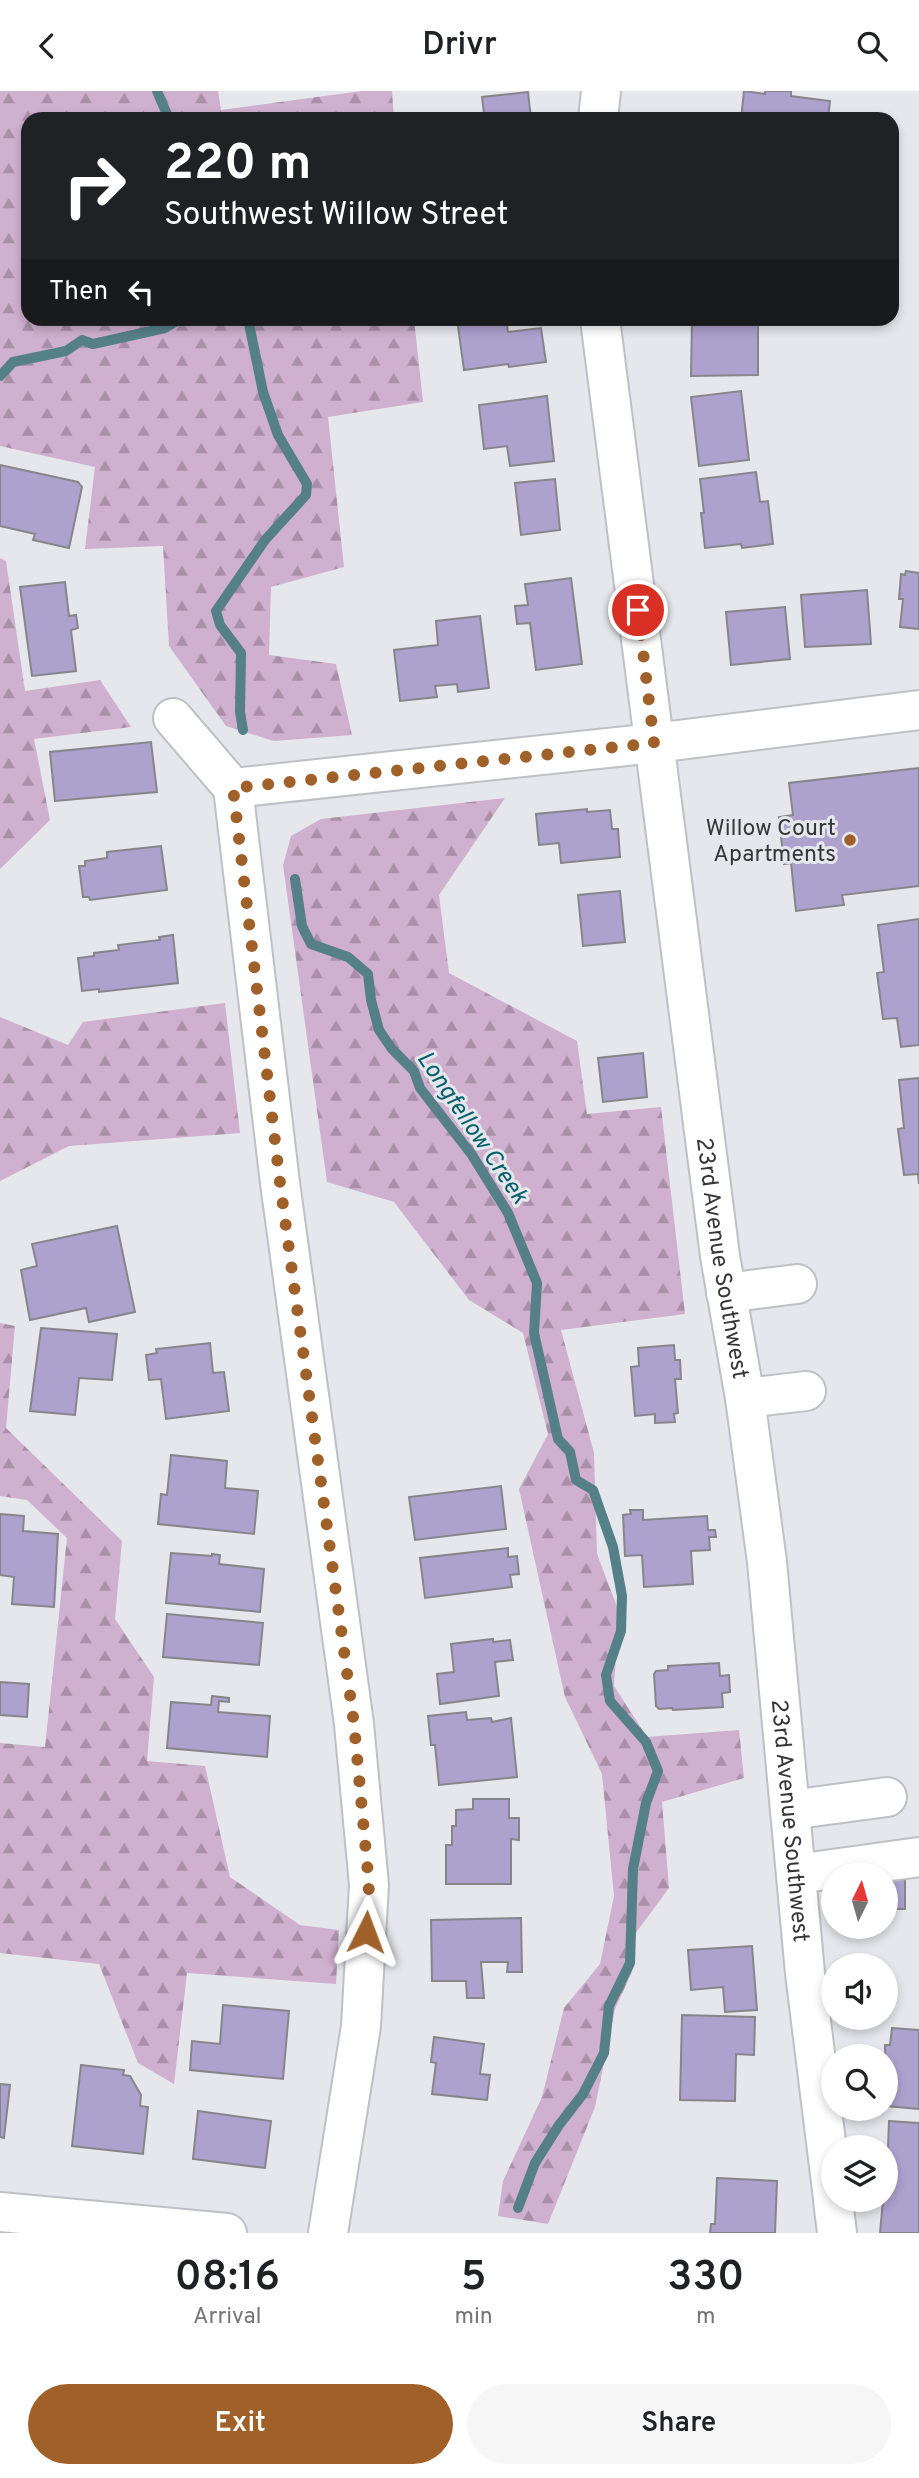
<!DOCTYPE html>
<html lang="en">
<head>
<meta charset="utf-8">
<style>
  :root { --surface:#fff; --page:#f6f6f6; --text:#202124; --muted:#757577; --accent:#a06029 }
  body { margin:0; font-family:Overpass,sans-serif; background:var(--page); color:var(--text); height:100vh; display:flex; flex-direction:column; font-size:26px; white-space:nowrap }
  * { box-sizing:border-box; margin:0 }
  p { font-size:23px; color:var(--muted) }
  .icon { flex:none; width:38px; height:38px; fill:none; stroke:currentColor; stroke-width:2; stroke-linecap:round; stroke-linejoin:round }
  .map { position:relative; height:2142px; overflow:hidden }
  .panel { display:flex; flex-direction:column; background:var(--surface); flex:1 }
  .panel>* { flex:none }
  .top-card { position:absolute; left:21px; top:21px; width:878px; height:214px; border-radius:21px; box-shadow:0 4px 10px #0003; background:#202124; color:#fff; overflow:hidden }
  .needle { width:46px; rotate:5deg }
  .controls { position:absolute; left:821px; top:1771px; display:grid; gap:14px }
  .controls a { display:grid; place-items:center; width:77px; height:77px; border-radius:50%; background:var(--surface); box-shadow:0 4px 10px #0003; font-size:35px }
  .pin { position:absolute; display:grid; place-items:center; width:60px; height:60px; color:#fff; margin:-30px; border:4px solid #fff; border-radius:50%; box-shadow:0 2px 7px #0007 }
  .me { position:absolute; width:77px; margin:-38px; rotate:3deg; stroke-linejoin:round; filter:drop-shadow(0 0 5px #0008) }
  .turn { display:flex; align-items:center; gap:24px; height:147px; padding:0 28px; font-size:32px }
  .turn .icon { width:91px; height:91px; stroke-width:2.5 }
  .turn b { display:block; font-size:49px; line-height:60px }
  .then { display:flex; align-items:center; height:66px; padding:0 28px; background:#0003; gap:14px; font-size:26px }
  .eta { display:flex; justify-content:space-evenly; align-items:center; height:119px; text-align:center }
  .eta b { font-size:42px; font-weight:600; line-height:49px }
  .action { display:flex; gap:14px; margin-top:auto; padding:14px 28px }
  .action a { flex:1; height:80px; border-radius:42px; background:var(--accent); color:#fff; font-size:28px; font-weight:600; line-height:80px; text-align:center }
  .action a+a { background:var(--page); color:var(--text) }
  header { display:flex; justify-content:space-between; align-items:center; height:91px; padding:0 28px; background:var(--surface); font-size:32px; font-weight:600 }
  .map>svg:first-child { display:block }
</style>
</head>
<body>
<header><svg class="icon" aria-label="back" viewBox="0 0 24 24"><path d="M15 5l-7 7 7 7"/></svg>Drivr<svg class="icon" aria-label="search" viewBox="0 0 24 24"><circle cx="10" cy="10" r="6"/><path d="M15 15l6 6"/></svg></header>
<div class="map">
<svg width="919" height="2142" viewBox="0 0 919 2142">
  <defs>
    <pattern id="forest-firs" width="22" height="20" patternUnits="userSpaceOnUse" patternTransform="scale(1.75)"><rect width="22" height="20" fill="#cfb0ce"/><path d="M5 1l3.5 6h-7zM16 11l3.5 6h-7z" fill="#a990a8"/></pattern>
  </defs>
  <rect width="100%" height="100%" fill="#e5e7ec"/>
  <g fill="url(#forest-firs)">
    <polygon points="0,0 218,0 221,19 362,0 392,0 394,28 28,28 28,228 414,228 423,311 328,326 344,476 271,496 269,564 336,573 352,644 274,650 226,635 169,555 163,455 85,458 95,376 0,355"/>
    <polygon points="0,467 6,470 25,600 100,589 131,636 34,648 50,729 0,778"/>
    <polygon points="505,707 439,804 449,882 577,950 587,1023 661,1016 685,1223 561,1239 594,1362 597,1463 619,1521 614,1595 647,1646 739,1639 744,1687 662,1711 669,1797 635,1843 632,1881 615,1918 595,2016 548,2133 498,2125 503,2090 542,2006 564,1917 600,1873 614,1805 602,1683 565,1606 519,1398 548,1343 523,1242 469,1209 394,1111 327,1091 283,774 291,745 321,728"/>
    <polygon points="225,912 240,1042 69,1055 0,1090 0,926 68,954 83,931"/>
    <polygon points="0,1232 15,1235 6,1337 122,1450 115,1528 154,1586 147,1670 205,1675 230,1786 300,1834 339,1839 336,1893 187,1882 174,1993 138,1972 99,1873 0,1862 0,1652 45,1656 67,1447 27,1409 0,1405"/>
  </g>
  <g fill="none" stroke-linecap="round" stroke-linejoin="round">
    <g stroke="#558087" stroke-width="10">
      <polyline points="157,0 169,28"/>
      <polyline points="0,285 13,271 66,260 82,249 93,253 165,237 180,228"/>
      <polyline points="243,639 240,621 241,562 220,534 216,520 265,449 306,404 307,393 278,344 263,301 248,228"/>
      <polyline points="295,788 302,835 311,853 348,866 368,883 371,909 379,939 392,958 414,980 420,997 472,1064 508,1122 537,1192 534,1242 558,1348 570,1361 576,1389 593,1399 613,1456 622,1505 621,1540 606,1584 610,1610 646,1651 658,1680 646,1712 633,1778 630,1872 609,1915 604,1962 583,2003 559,2034 535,2072 518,2117"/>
    </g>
  </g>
  <g fill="#ada1ce" stroke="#86858a" stroke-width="2">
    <polygon points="744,0 765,3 765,0 791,0 791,5 830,10 828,28 741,28"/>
    <polygon points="528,1 531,28 462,28 462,26 484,23 482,6"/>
    <polygon points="457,228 506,228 508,241 541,237 546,271 509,276 508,273 464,279"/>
    <polygon points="692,228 758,228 758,284 691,285"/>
    <polygon points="741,300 749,369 699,375 691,306"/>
    <polygon points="547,305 554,370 510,375 507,355 484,358 479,314"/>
    <polygon points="0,374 78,391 82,396 69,457 33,449 35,443 0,435"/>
    <polygon points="756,381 760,411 768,410 773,453 742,457 741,453 705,457 701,422 704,422 700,388"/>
    <polygon points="555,388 560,439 521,444 515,392"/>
    <polygon points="906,480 919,482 919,538 900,536 903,508 899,508 901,483 905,484"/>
    <polygon points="571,487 582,573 536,579 530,532 517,533 515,515 528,514 525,493"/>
    <polygon points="65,491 69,525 76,524 78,537 71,539 76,580 32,585 20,496"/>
    <polygon points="867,499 871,553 805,556 801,504"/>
    <polygon points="785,516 790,568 731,574 726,521"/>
    <polygon points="480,525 489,597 458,601 457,593 435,595 437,606 400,610 394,559 438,554 436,530"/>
    <polygon points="151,651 157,701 55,710 50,661"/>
    <polygon points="919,677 919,795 842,804 844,814 796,820 791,772 784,773 779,726 793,724 789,692"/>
    <polygon points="587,718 587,721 610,719 612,738 618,738 620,766 561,772 559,752 539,754 536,723"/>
    <polygon points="161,755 167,799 90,809 89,806 83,806 79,775 85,775 85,770 107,767 107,761"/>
    <polygon points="620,800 625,851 583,855 578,804"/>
    <polygon points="919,828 919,954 901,956 897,927 883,928 877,882 884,881 878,834"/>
    <polygon points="173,844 178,892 99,901 99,898 82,900 78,867 94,865 94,862 119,859 118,854 160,849 159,846"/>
    <polygon points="643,962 647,1006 603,1011 598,967"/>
    <polygon points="919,987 919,1093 918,1083 904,1084 898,1038 904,1037 899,989"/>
    <polygon points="117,1135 135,1221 89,1231 86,1217 30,1229 21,1179 37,1175 32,1153"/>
    <polygon points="41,1237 117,1243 112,1289 79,1287 75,1324 30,1320"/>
    <polygon points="210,1252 213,1282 224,1281 229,1320 166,1328 161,1288 149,1289 146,1264 157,1262 156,1258"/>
    <polygon points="674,1254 675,1269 680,1269 681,1288 675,1288 678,1322 674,1323 675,1331 655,1332 655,1323 635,1325 631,1276 639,1275 638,1257"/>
    <polygon points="171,1364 227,1370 225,1397 258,1400 254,1443 158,1433 161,1403 167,1404"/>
    <polygon points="501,1395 506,1438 415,1449 409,1406"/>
    <polygon points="630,1419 643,1419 643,1429 707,1425 708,1439 715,1439 716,1446 709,1446 710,1459 691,1460 693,1493 644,1496 642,1464 625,1465 623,1424 631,1423"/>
    <polygon points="0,1423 24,1425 23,1440 58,1443 54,1516 12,1513 14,1486 0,1484"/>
    <polygon points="508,1457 508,1466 517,1465 519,1483 510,1484 512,1496 425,1507 420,1467"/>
    <polygon points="171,1462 212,1465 212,1463 220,1464 219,1473 264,1478 260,1521 166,1512"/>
    <polygon points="167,1523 263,1532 259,1574 163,1566"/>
    <polygon points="493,1548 493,1551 510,1549 513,1569 495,1571 499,1605 440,1613 437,1583 454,1581 451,1553"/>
    <polygon points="719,1572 720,1585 729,1584 730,1601 722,1602 723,1616 673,1619 672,1617 659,1618 656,1615 654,1583 656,1580 668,1579 668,1575"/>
    <polygon points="0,1591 29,1593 27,1626 0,1624"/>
    <polygon points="212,1605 229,1607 229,1611 219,1610 218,1621 270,1625 267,1666 167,1657 171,1611 211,1614"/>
    <polygon points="466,1621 467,1629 491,1627 492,1631 511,1627 517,1686 439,1694 435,1654 431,1654 428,1625"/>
    <polygon points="473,1708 509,1708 509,1727 519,1727 519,1749 511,1748 511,1793 446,1793 446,1754 452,1754 452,1735 456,1735 456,1719 473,1718"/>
    <polygon points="886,1786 905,1787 905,1818 886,1818"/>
    <polygon points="521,1827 522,1881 507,1881 508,1871 481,1871 484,1907 467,1907 466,1890 432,1890 431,1829"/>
    <polygon points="752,1855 757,1919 725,1921 723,1896 691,1899 688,1859"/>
    <polygon points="223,1914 289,1920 283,1988 190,1979 192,1950 220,1953"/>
    <polygon points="682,1924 755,1926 754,1964 736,1963 735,2010 680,2009"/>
    <polygon points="892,1937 919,1939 919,2018 886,2015 885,1954 890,1954"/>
    <polygon points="434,1946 484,1953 480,1983 490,1984 487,2009 432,2003 436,1972 431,1971"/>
    <polygon points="81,1974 124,1979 123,1984 130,1985 141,2004 140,2015 148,2016 143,2063 72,2055"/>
    <polygon points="0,1993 10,1994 4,2047 0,2046"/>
    <polygon points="198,2020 271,2030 265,2077 193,2068"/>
    <polygon points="889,2030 919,2032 919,2142 880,2142 883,2109 886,2109"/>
    <polygon points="717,2087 777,2090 775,2142 710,2142 711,2133 715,2133"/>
  </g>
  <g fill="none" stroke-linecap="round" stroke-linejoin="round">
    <defs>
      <g id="minor">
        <polyline points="598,28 601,0"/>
        <path id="s1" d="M 600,228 L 720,1165 L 745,1307 L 767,1471 L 805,1882 L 833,2107"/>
        <polyline points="173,627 233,697 280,1092 354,1633 369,1794 361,1935 328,2142"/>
        <polyline points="233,697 655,652 919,619"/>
        <polyline points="726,1202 797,1193"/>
        <polyline points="745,1307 806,1300"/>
        <polyline points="790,1719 887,1706"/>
        <polyline points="796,1783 919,1766"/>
        <polyline points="833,2109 837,2142"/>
        <polyline points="0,2121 227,2142"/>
      </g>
    </defs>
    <use href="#minor" stroke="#bec0c5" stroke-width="42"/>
    <use href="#minor" stroke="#fff" stroke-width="38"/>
  </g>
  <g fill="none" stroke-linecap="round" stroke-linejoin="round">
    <polyline stroke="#a06029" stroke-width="12" stroke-dasharray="0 21.6" points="366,1841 369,1794 354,1633 280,1092 233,697 654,652 638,519"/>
  </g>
  <circle fill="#a06029" stroke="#e5e7ec" stroke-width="2.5" cx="850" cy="749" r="7"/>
  <g text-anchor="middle" stroke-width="6" stroke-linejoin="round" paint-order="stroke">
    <g font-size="23" fill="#363639" stroke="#e5e7ec" text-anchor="end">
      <text x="836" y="744">Willow Court<tspan x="836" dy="26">Apartments</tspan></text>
    </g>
    <g font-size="23" fill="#363639" stroke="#e5e7ec">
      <text dy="8" stroke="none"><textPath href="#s1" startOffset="947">23rd Avenue Southwest</textPath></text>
      <text dy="8" stroke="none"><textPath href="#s1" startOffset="1514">23rd Avenue Southwest</textPath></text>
    </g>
    <g font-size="24" font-style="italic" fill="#03606a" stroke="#e5e7ec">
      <text transform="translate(473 1036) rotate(56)" y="8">Longfellow Creek</text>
    </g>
  </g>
</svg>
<div class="controls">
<a><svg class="needle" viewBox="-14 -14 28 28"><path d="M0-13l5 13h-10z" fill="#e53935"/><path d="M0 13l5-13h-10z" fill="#757577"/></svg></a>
<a><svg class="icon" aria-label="sound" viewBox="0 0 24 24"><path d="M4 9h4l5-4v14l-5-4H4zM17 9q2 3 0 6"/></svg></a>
<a><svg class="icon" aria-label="search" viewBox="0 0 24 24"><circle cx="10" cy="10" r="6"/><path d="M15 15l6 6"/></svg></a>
<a><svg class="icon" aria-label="layers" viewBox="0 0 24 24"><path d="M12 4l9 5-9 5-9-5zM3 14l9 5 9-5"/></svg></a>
</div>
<div class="pin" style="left:638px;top:519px;background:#d93025"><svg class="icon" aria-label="arrive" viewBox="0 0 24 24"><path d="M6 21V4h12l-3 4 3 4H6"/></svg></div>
<svg class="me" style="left:366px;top:1841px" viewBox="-20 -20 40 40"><path d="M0-17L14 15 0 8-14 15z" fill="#a06029" stroke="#fff" stroke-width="4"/></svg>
<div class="top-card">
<div class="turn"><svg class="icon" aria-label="right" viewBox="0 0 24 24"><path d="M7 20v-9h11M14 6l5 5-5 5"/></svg><div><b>220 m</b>Southwest Willow Street</div></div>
<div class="then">Then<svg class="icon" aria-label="left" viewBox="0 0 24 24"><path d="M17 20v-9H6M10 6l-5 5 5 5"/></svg></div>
</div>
</div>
<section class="panel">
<div class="eta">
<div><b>08:16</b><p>Arrival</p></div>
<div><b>5</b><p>min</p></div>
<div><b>330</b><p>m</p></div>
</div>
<div class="action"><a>Exit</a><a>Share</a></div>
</section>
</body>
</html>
